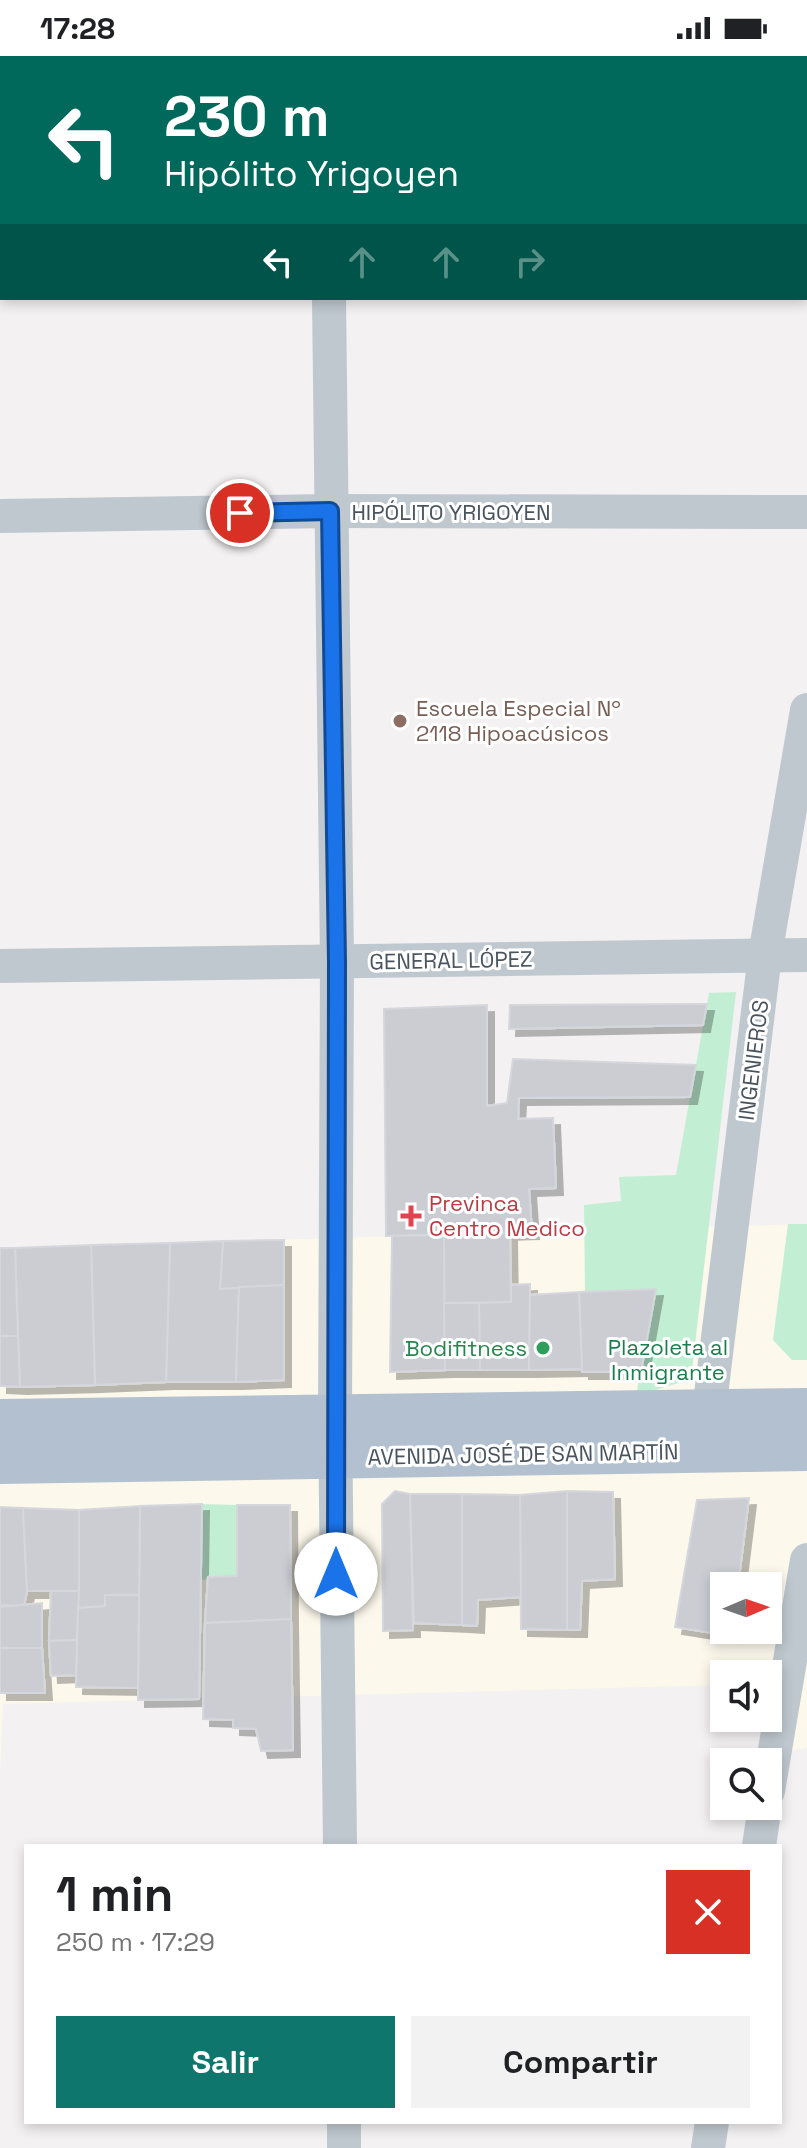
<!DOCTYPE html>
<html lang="es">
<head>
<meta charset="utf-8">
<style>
  :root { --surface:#fff; --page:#f2f2f2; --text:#202124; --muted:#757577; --accent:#0f766e }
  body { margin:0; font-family:"Space Grotesk",sans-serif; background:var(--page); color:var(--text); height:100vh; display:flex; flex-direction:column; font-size:30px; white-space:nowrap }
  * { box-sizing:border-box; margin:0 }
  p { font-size:26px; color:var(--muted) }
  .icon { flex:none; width:44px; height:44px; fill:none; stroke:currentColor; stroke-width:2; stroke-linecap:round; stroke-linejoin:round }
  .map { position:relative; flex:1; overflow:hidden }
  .drawer { position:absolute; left:24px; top:1788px; width:758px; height:280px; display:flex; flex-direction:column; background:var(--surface); border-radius:0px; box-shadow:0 4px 12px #0003 }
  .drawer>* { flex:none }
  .guide { position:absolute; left:0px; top:0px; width:808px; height:244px; box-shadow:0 4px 12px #0003; background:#00695c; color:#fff; overflow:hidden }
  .needle { width:52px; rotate:88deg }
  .buttons { position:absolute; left:710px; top:1516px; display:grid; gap:16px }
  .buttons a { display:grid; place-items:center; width:72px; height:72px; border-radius:0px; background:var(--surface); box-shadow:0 4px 12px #0003; font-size:40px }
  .pin { position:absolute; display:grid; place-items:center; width:68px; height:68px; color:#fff; margin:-34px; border:4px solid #fff; border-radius:50%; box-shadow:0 2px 8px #0007 }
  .me { position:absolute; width:88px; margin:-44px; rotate:0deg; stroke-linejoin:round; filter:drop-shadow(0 0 6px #0008) }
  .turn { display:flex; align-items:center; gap:28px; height:168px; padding:0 32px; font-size:36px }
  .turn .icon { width:104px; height:104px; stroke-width:2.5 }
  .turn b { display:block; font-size:56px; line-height:68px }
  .lanes { display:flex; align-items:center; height:76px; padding:0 32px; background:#0003; justify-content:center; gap:40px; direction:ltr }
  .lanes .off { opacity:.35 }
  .round { display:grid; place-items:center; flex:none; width:84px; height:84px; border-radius:0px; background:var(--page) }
  .headline { display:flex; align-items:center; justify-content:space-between; height:136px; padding:0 32px }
  h1 { font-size:48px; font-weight:600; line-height:60px }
  .primary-button { display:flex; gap:16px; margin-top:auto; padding:16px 32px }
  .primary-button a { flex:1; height:92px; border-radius:0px; background:var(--accent); color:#fff; font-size:32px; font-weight:600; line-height:92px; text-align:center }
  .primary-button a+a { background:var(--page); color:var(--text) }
  .status { display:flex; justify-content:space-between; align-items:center; height:56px; padding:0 40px; background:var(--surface); direction:ltr }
  .status svg { height:22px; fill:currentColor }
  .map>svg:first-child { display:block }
</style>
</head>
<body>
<div class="status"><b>17:28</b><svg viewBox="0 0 49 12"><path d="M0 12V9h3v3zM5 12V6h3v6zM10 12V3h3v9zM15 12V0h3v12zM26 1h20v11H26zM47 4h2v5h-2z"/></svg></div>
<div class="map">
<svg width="807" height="2092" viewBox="0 0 807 2092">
  <defs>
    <filter id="shadow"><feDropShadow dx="7" dy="7" stdDeviation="0" flood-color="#0004"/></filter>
  </defs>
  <rect width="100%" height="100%" fill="#f3f1f1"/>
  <path fill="#fcf8ec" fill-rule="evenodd" d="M 807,1168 L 807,1692 L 774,1697 L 786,1627 L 768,1627 L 768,1618 L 724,1618 L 724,1629 L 3,1648 L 0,1720 L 0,1192 ZM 724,1530 L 768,1530 L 768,1574 L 724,1574 Z"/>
  <g fill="#c2efd3">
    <polygon points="736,936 691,1323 636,1340 655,1233 585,1236 584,1149 621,1145 619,1121 676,1119 709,937"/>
    <polygon points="788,1168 807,1168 807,1304 792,1304 773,1284"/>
    <polygon points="202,1448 237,1449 237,1520 201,1524"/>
  </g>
  <g fill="#cbcdd3" stroke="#d5d7dc" stroke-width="2" filter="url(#shadow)">
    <polygon points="707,948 703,969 509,973 510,949"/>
    <polygon points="487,949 487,1050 507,1047 513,1003 696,1009 690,1041 519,1042 518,1063 553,1062 556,1132 529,1133 532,1176 386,1180 384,953"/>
    <polygon points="491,1177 510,1177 511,1246 444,1247 444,1179"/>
    <polygon points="444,1179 445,1314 390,1316 392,1180"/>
    <polygon points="284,1184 284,1229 220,1233 223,1185"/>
    <polygon points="223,1185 220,1233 239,1232 236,1326 166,1326 170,1187"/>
    <polygon points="170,1187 166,1326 95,1329 91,1189"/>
    <polygon points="91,1189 95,1329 20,1331 15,1192"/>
    <polygon points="0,1192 15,1192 18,1280 0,1280"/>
    <polygon points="530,1228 529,1314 480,1314 479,1247 511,1246 511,1229"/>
    <polygon points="284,1229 284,1324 236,1326 239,1231"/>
    <polygon points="656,1233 641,1316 582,1316 579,1236"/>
    <polygon points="579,1236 582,1313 529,1314 530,1239"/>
    <polygon points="444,1247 479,1247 480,1314 445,1314"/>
    <polygon points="0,1280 18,1280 20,1331 0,1330"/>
    <polygon points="395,1435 410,1438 413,1574 383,1575 382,1448"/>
    <polygon points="567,1435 613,1436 615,1523 582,1525 580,1574 567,1574"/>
    <polygon points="567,1435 567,1574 521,1573 520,1439"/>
    <polygon points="410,1438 462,1438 462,1569 414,1567"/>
    <polygon points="462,1438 520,1439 521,1541 478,1544 477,1570 462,1569"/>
    <polygon points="749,1442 738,1530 724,1530 724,1574 732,1574 731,1580 675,1571 697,1444"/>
    <polygon points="202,1448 199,1643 138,1644 140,1450"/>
    <polygon points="237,1449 290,1449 291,1563 205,1567 208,1521 237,1520"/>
    <polygon points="140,1450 139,1539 105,1539 105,1550 78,1552 79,1454"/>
    <polygon points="0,1451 23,1452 27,1535 24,1550 0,1549"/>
    <polygon points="23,1452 79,1454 79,1535 27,1535"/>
    <polygon points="51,1535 79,1535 77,1584 49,1585"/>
    <polygon points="105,1539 139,1539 138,1632 76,1631 78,1552 105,1550"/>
    <polygon points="42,1547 42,1592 0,1592 0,1551"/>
    <polygon points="291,1563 293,1694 261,1695 256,1673 233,1672 233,1664 203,1663 205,1567"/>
    <polygon points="77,1584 76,1619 51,1620 49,1585"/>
    <polygon points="0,1592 42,1592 45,1637 0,1637"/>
  </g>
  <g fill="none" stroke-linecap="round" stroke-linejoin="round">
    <g stroke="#bfc8cf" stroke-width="34">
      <polyline points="328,0 328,2"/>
      <polyline points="329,242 337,906 335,1360 340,1790"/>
      <polyline points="0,460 330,455 807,456"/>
      <polyline points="0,910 807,899"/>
      <polyline points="709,1355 765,899 807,654"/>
      <polyline points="768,1735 807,1504"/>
      <polyline points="759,1790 765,1750"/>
      <polyline points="344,2066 344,2092"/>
      <polyline points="708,2092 712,2066"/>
    </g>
    <g stroke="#c0c9d4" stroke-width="44">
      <polyline points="806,38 807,38"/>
      <polyline points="0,41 2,41"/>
    </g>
    <g stroke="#b2c0cf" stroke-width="44">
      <polyline points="0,1365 807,1354"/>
      <polyline points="0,1406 807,1393"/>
    </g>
  </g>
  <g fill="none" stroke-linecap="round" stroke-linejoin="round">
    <defs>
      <polyline id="route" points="240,457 330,455 337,906 336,1518"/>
    </defs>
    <use href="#route" stroke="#114b97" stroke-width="20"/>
    <use href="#route" stroke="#1a73e8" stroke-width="14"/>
  </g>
  <circle fill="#8d6e63" stroke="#fff" stroke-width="3" cx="400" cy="665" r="8"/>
  <path fill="#e0444e" stroke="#fff" stroke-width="3" d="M407 1148h8v8h8v8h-8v8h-8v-8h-8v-8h8z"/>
  <circle fill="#2e9e5b" stroke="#fff" stroke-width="3" cx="543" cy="1292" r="8"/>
  <g text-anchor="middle" stroke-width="6" stroke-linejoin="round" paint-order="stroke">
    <g font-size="22" fill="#49545e" stroke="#fff">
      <text x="451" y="464">HIPÓLITO YRIGOYEN</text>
      <text transform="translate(451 904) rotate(-1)" y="8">GENERAL LÓPEZ</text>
      <text transform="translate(753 1004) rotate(-83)" y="8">INGENIEROS</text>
      <text transform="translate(523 1398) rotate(-1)" y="8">AVENIDA JOSÉ DE SAN MARTÍN</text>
    </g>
    <g font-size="22" fill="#785e54" stroke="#fff" text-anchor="start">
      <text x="416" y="660">Escuela Especial Nº<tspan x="416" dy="25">2118 Hipoacúsicos</tspan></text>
    </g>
    <g font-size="22" fill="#be3a42" stroke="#fff" text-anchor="start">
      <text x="429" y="1155">Previnca<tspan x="429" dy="25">Centro Medico</tspan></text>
    </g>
    <g font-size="22" fill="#1a7f4d" stroke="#fff">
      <text x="668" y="1299">Plazoleta al<tspan x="668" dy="25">Inmigrante</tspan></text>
    </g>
    <g font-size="22" fill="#27864d" stroke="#fff" text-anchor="end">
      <text x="527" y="1300">Bodifitness</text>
    </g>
  </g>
</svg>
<div class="buttons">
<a><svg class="needle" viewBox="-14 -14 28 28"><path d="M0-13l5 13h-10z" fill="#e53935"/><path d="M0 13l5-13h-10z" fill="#757577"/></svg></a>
<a><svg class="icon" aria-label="sound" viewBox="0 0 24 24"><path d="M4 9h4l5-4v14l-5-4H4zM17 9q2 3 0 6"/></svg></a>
<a><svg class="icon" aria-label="search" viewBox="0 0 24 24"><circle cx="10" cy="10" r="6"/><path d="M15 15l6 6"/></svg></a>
</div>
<div class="pin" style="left:240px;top:457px;background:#d93025"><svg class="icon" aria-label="arrive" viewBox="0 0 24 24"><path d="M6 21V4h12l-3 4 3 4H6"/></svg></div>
<svg class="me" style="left:336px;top:1518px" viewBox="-20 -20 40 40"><circle r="19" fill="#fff"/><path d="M0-13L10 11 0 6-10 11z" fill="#1a73e8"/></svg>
<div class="guide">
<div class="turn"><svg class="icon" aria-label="left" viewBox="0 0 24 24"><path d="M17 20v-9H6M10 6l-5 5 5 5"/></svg><div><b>230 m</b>Hipólito Yrigoyen</div></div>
<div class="lanes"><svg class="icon" aria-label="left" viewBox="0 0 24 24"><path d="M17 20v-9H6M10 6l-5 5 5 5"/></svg><svg class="icon off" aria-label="ahead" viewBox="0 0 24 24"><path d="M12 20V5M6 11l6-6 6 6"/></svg><svg class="icon off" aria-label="ahead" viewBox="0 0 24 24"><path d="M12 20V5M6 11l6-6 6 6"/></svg><svg class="icon off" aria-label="right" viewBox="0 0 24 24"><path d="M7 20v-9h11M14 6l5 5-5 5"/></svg></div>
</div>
<section class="drawer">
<div class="headline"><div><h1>1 min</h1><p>250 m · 17:29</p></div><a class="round" style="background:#d93025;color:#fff"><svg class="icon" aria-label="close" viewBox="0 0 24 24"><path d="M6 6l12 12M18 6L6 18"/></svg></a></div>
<div class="primary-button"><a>Salir</a><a>Compartir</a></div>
</section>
</div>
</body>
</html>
